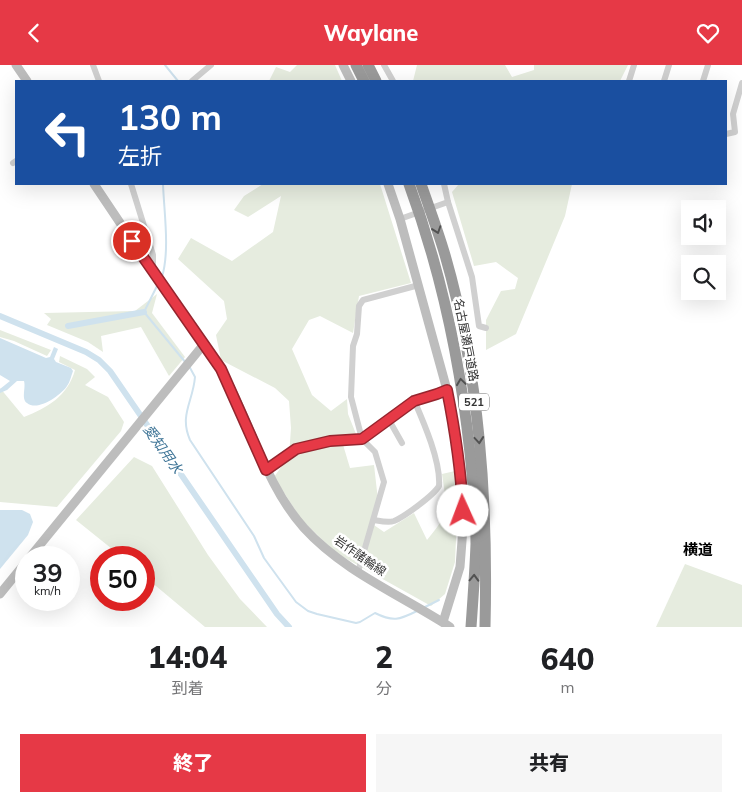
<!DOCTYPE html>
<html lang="ja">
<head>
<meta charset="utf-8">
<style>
  :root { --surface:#fff; --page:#f6f6f6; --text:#202124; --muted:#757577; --accent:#e63946 }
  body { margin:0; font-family:Mulish,"Noto Sans JP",sans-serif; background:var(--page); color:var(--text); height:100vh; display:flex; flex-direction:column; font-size:19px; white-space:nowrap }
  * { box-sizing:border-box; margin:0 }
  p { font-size:16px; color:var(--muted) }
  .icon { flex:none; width:28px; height:28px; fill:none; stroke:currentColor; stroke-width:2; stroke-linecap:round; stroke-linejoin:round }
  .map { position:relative; height:562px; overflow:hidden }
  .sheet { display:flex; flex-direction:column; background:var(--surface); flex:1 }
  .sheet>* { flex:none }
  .banner { position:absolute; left:15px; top:15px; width:712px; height:105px; border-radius:0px; box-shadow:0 5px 20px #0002; background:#1a4fa0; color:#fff; overflow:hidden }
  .buttons { position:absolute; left:681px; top:135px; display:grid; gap:10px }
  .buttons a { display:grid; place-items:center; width:45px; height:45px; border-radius:0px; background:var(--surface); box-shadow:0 5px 20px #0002; font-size:25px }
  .speed { position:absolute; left:15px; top:481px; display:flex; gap:10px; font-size:25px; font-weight:700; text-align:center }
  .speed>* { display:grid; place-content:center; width:65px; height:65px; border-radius:50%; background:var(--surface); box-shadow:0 5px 20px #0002; line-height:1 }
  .speed small { font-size:12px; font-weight:400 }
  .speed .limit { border:8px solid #d22; background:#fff; color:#111 }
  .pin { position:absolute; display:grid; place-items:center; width:42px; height:42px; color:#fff; margin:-21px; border:2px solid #fff; border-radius:50%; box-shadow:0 1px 5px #0007 }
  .me { position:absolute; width:55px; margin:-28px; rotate:358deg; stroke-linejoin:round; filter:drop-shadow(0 0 4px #0008) }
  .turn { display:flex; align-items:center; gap:18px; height:105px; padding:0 20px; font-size:22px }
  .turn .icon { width:65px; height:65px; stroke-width:2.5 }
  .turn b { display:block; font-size:35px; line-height:42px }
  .eta { display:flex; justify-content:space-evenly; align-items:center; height:85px; text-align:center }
  .eta b { font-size:30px; font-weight:800; line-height:35px }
  .cta { display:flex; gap:10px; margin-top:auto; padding:10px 20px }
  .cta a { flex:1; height:58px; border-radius:0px; background:var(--accent); color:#fff; font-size:20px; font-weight:800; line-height:58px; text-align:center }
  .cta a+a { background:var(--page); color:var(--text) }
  header { display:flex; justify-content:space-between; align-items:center; height:65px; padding:0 20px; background:var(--accent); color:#fff; font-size:22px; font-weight:800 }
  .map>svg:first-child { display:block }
</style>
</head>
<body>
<header><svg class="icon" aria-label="back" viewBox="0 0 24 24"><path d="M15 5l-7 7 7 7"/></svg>Waylane<svg class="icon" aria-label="heart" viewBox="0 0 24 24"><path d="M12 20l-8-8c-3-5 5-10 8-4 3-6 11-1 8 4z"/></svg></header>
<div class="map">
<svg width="742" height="562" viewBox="0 0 742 562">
  <rect width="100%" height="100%" fill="#fff"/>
  <g fill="#e6ecdf">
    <polygon points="297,0 335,0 342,16 269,16 276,2 290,7"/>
    <polygon points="417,0 505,0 512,12 534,5 534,0 628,0 620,16 413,16"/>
    <path d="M 263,119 L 380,119 L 411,218 L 359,231 L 353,268 L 320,251 L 309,255 L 292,284 L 312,330 L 331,346 L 347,334 L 348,349 L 356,369 L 341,373 L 350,403 L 374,400 L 378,435 L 371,458 L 384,467 L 414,448 L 427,475 C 451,446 447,445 442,409 L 455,406 L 457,451 L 455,497 L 445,529 L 431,541 L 336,488 L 301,454 L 274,412 L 289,391 L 291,363 L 289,336 L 275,323 L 221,295 L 216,270 L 227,254 L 224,236 L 178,194 L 191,173 L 232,196 L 273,167 L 281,131 L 248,152 L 234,145 L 244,131 Z"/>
    <polygon points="459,119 572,119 565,151 516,269 486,285 486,255 501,226 515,224 518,213 496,197 474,201 452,127"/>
    <polygon points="157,229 152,248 185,292 169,311 141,262 101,271 103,287 88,277 47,260 51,254 44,248 135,246"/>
    <polygon points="0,265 51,285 47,291 14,276 0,272"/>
    <path d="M 60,291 L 87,304 L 95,312 L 85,320 L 108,332 L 124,357 L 121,366 L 57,442 L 0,437 L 0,323 L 24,352 C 47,343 68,331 75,305 L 59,297 Z"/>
    <polygon points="134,392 152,401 208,490 240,534 267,562 205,562 144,511 144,492 122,492 76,455"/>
    <polygon points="685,499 742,520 742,562 656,562"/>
  </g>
  <g fill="#cfe2ee">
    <path d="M 0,273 L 46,293 L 50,292 L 54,282 L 58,284 L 54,294 L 56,297 L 71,303 L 73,306 C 71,311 70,317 67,321 C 61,330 38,347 27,338 C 21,334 26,323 24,316 L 17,316 L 7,325 L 0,328 L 0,324 L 10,316 L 0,310 Z"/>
    <polygon points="0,445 22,445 30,449 33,457 28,470 0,504"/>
  </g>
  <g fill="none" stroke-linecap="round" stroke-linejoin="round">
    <g stroke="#cfe2ee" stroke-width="2">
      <polyline points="165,0 178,16"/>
      <path d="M 162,212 C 170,185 164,147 163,119"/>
      <polyline points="158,219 144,247 186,298"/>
      <path d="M 189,301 L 195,312 C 193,337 179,350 190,375 L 254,471 L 264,493 L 296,537 L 308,546 L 317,549 L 356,558 L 360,557 L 375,548 C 393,557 399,555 417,546"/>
      <polyline points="423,543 439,535"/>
    </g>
    <g stroke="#cfe2ee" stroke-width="6">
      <polyline points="0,251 86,287 99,295 110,306 277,549 289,562"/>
      <polyline points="68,261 144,247"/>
    </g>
    <g stroke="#d0d0d0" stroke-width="6">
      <polyline points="93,0 99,16"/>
      <polyline points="384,0 393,16"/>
      <polyline points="192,16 211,0"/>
      <polyline points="629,16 634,0"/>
      <polyline points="664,16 669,0"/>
      <polyline points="703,16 708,0"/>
      <polyline points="726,69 735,67 733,49 742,18"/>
      <polyline points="13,98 16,96"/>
      <polyline points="131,119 153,190 153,200 151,204"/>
      <polyline points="448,137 472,212 479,261 486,263"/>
      <polyline points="400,154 448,137 444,119"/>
      <polyline points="389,355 402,378"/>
      <polyline points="267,405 296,384 330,376 362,374 414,335 437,329 447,325"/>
      <path d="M 374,455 C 380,456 388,458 394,456 C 404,452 434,430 439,421 C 441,397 424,358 414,335"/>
      <polyline points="358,507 384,417 375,387 362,374 351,332 353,281 357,269 359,241 363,235 419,220"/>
    </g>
    <g stroke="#bdbdbd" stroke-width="9">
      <polyline points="16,0 27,16"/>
      <polyline points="343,0 351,16"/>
      <path d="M 94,119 C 115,150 136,182 157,213 C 178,243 201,272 220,303 C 251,355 263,417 304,463 C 344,507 401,530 450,562"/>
      <polyline points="388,119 400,154 447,325 455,364 462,412 463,463 460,502 443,557"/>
      <polyline points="30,492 204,279"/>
      <polyline points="0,529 26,497"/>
    </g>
    <g stroke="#9a9a9a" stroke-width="11">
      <polyline points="356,0 364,16"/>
      <polyline points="368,0 376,16"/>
      <path d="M 409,119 C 441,206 460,295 470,388 C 473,418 476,448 476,479 C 475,506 473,534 471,562"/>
      <path d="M 421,119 C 429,142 438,166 445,190 C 480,311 488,438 485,562"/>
    </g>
  </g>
  <defs><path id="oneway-chevron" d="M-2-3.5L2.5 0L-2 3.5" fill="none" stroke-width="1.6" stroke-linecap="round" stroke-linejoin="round" transform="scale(1.25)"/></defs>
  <g stroke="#525252">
    <use href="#oneway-chevron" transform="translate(437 165) rotate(71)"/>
    <use href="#oneway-chevron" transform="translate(461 317) rotate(-98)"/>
    <use href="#oneway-chevron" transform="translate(479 375) rotate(85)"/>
    <use href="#oneway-chevron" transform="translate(474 513) rotate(-88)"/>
  </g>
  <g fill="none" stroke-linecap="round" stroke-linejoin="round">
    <defs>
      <path id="route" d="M 132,176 L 221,304 L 266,405 L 296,384 L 330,376 L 362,374 L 414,336 L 437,329 L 447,325 C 455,365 461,405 463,446"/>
    </defs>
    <use href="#route" stroke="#96252e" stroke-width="12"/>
    <use href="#route" stroke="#e63946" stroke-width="9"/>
  </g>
  <g text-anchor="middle" stroke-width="5" stroke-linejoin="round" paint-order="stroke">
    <rect fill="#fff" stroke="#707070" stroke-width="1" x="459" y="328.5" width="30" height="17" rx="4"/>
    <g font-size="11" font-weight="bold" fill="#333">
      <text x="474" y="341">521</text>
    </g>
    <g font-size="12" fill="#333" stroke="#fff">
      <text transform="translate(466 275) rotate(79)" y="4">名古屋瀬戸道路</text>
      <text transform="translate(360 491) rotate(35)" y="4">岩作諸輪線</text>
    </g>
    <g font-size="14" font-style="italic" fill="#3f7597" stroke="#fff">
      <text transform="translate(163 384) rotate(55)" y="5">愛知用水</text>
    </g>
    <g font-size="15" font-weight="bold" fill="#000" stroke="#fff">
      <text x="698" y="490">横道</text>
    </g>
  </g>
</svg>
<div class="buttons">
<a><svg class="icon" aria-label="sound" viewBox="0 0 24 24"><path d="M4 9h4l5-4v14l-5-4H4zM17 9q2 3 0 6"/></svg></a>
<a><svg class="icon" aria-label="search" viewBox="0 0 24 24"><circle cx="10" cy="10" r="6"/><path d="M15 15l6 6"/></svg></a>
</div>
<div class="speed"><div>39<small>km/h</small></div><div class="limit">50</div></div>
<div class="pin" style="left:132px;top:176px;background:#d93025"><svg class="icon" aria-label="arrive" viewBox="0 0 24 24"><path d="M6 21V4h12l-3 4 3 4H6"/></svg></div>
<svg class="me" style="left:463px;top:446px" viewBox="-20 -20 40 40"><circle r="19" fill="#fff"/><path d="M0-13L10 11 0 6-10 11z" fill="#e63946"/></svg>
<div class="banner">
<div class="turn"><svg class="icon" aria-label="left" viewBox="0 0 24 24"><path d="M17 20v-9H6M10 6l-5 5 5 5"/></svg><div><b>130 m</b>左折</div></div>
</div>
</div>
<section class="sheet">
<div class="eta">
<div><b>14:04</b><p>到着</p></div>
<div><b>2</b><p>分</p></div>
<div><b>640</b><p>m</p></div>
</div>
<div class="cta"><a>終了</a><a>共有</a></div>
</section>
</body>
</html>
